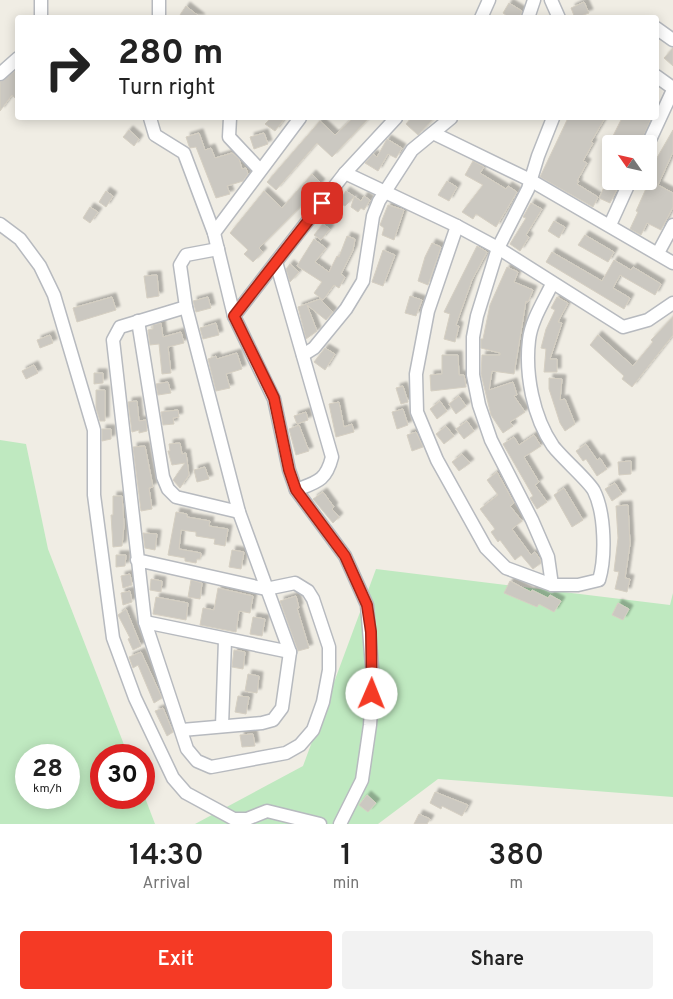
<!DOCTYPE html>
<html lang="en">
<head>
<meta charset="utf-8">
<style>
  :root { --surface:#fff; --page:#f2f2f2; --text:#222; --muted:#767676; --accent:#f53a25 }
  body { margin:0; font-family:Overpass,sans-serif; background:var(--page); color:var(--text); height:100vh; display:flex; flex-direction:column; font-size:19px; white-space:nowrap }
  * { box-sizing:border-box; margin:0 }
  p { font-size:16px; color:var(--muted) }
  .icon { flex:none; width:28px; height:28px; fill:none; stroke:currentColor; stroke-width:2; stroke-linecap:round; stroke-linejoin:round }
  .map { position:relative; height:824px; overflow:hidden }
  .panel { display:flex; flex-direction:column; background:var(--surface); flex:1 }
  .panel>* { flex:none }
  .banner { position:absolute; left:15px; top:15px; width:644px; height:105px; border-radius:5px; box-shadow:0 2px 12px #0003; background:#fff; color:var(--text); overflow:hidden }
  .needle { width:32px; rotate:304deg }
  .buttons { position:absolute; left:602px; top:135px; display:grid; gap:10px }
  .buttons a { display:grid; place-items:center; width:55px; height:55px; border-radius:5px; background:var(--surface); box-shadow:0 2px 12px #0003; font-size:25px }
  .speed { position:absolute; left:15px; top:744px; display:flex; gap:10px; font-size:25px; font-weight:700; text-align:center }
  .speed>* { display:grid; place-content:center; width:65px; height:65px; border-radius:50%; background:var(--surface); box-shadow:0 2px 12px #0003; line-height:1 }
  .speed small { font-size:12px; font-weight:400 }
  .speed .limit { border:8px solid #d22; background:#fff; color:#111 }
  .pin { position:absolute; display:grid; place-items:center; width:42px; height:42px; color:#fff; margin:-21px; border-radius:10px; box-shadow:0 2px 8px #0006 }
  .me { position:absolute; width:55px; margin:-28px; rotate:1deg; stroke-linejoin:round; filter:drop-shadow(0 0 4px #0008) }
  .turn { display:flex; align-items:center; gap:18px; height:105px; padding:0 20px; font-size:22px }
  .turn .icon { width:65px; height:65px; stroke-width:2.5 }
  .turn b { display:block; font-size:35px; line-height:42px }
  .eta { display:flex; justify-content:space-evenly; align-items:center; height:85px; text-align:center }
  .eta b { font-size:30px; font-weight:600; line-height:35px }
  .cta { display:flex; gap:10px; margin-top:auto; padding:10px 20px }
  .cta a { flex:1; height:58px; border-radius:5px; background:var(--accent); color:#fff; font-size:20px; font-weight:600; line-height:58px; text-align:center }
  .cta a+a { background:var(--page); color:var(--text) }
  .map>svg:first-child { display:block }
</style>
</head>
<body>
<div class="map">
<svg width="673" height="824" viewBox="0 0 673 824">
  <defs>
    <filter id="shadow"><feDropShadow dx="4" dy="-4" stdDeviation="1" flood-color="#0004"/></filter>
  </defs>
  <rect width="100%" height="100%" fill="#f0ede4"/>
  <g fill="#bfe9c0" fill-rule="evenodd">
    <path d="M 0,440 L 26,444 L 48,549 L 128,755 L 101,755 L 101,798 L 144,798 L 144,795 L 155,824 L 0,824 ZM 26,755 L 69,755 L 69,798 L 26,798 Z"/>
    <polygon points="376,569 670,605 673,593 673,797 438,779 378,824 195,824 303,766"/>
  </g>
  <g fill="#cbc8c1" stroke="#d5cfc2" filter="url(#shadow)">
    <polygon points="584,2 589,13 575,18 571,8"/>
    <polygon points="509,3 522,11 519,18 510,18 503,13"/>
    <polygon points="186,6 201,18 178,18"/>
    <polygon points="673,48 673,66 664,58"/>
    <polygon points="18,69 18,101 12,95 0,111 0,82"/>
    <polygon points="271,118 285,118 275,131 265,124"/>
    <polygon points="353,118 369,118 332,157 317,143 276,190 267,182 320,121 335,135"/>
    <polygon points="411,118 434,118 418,135 406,124"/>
    <polygon points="568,118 605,118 591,142 593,143 583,161 587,163 577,181 579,181 577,184 598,197 593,207 540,177"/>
    <polygon points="622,118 651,118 640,144 626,139 623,144 611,140"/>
    <polygon points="129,130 139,139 134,146 123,137"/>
    <polygon points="673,130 673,152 658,185 673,193 673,207 661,230 647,223 641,235 630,229 638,212 636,211 649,182 649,176 654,163"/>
    <polygon points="199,133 205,150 211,148 215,158 232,153 239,159 242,169 246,168 248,174 243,181 227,186 230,194 216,198 196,147 190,148 189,146 186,137"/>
    <polygon points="264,133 268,144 254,149 250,137"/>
    <polygon points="387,139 402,148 396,158 388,154 378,171 365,163 373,154 377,157"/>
    <polygon points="473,161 484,167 480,173 506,189 508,186 517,192 496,227 476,214 473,219 462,212 483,185 465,175"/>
    <polygon points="312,174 321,183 298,209 259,248 263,252 253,262 244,254 248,250 230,233 264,191 282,208"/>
    <polygon points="447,181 457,187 449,201 438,195"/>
    <polygon points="607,181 621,181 610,203 599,198"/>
    <polygon points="106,191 113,196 106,207 99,202"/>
    <polygon points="346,191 361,201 364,196 370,200 364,210 361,208 358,212 351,207 354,197 345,206 338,202"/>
    <polygon points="531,203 542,209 526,235 529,237 520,251 510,244 526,218 523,217"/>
    <polygon points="388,205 404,210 394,240 382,235 384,228 380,225"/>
    <polygon points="90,207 98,212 90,223 83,218"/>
    <polygon points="554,221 565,227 559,238 548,231"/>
    <polygon points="323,224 330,229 321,240 314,235"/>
    <polygon points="585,235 614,252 608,262 578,245"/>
    <polygon points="347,236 355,239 353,250 341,274 345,277 339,288 334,285 323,300 314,293 322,282 297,266 314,239 326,248 315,262 329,272 337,256 339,257"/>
    <polygon points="432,243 441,247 428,285 418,281 425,257"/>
    <polygon points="477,246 487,252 472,280 456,325 459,326 455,342 444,339 450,314 444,312"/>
    <polygon points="383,250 395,255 383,286 372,282"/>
    <polygon points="552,252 602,281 614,260 631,270 633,267 661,284 655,295 620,275 613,288 630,298 624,309 546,262"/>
    <polygon points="290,264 299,272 290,282 286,269"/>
    <polygon points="507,267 518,272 514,282 533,290 528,302 526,301 514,374 492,371 489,390 513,382 517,395 514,396 525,412 510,422 513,426 503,433 491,415 481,374 482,355 500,355 500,353 481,348 481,339 483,339 490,305"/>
    <polygon points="157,275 159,296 147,298 144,276"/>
    <polygon points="410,296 422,300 416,316 405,313"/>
    <polygon points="112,297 116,310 77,322 73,308"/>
    <polygon points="208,297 211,308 196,312 193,301"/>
    <polygon points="557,297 568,303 558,322 562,323 550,359 557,359 557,372 544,372 546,349 541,348 546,329 555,310 551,308"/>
    <polygon points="320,299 333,312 326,320 307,305 317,331 306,339 298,307"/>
    <polygon points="673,317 673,335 632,387 622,379 624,376 590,345 598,335 633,366 653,342 651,340"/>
    <polygon points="161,323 163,337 181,332 184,343 168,347 171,373 162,374 159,344 150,345 148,330 153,329 153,325"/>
    <polygon points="216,323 219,335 203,339 200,328"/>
    <polygon points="50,335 53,343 40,348 37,340"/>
    <polygon points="325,348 335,354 325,370 314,362"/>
    <polygon points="237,353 242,369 226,374 230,388 216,391 208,359 216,356 217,359"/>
    <polygon points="442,355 458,355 459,375 464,375 466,387 431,391 430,375 442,374"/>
    <polygon points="34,365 38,373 26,379 22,371"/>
    <polygon points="94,373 103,373 103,383 94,384"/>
    <polygon points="549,378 562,379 560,400 565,399 575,424 565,431 560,423 549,389"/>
    <polygon points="168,382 171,393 158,395 156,384"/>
    <polygon points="403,386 408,402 401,404 396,388"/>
    <polygon points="96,390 105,390 105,421 100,421 96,408"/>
    <polygon points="459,396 466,406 456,414 449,404"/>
    <polygon points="137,401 139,421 146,420 147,431 139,433 139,430 132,432 128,402"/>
    <polygon points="440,401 447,411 437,419 430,409"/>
    <polygon points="339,402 344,427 352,424 354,432 336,437 329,404"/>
    <polygon points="403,409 408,425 397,429 392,412"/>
    <polygon points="178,410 179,417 173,418 174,424 163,425 161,412"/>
    <polygon points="306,412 308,420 297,424 294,416"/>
    <polygon points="467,421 474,431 464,439 456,429"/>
    <polygon points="299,425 309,451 296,455 289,429"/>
    <polygon points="446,426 454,436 444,444 436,434"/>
    <polygon points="102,429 111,429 111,439 102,441"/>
    <polygon points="416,432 423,447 412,451 407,435"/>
    <polygon points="534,435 541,446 524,457 539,482 535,485 547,502 537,509 530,498 533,496 503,444 514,437 519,445"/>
    <polygon points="180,443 182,454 186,453 189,475 180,488 173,480 185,463 172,465 168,451 170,451 169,444"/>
    <polygon points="586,444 597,460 600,458 607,469 597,476 586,459 583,461 576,451"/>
    <polygon points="145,446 153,487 149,488 152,509 141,511 133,447"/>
    <polygon points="462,454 470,463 459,471 452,462"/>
    <polygon points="631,461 631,474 619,475 618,462"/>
    <polygon points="205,467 209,479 197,482 194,470"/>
    <polygon points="497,472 514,503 510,506 522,521 512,529 531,555 535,552 540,559 541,563 533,569 521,555 515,560 500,540 498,542 491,532 495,529 480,509 498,495 487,480"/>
    <polygon points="615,483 622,494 612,501 605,489"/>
    <polygon points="564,488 583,520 572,527 554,495"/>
    <polygon points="323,492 334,507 332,509 339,517 333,523 313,499"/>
    <polygon points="113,496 122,496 124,525 122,546 113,547 111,515 113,515"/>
    <polygon points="628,505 630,544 625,578 630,579 627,592 615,589 619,572 614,571 618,538 616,506"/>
    <polygon points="176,512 187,514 187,517 210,521 209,526 228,529 225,546 214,544 215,539 196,536 196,532 181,530 179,549 201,553 200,559 197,559 196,563 185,561 185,558 168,555"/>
    <polygon points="143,533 157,534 155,550 145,548"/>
    <polygon points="232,550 244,552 241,569 229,567"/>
    <polygon points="116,555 126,555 125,566 116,567"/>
    <polygon points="130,574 132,585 123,588 121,576"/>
    <polygon points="151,579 162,581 161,592 150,590"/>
    <polygon points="191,580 202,583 200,599 188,597"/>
    <polygon points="510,581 531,592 532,590 548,598 550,595 561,601 554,612 539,604 537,607 504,593"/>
    <polygon points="218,588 253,596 250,613 239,611 236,632 200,625 203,608 214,610"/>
    <polygon points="130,591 132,602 123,605 121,593"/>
    <polygon points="296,596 299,608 297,608 309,648 298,651 280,601"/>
    <polygon points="156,597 188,603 186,620 153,614"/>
    <polygon points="618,603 629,609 623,620 612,615"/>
    <polygon points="126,609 141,646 133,650 128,639 130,638 118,615"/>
    <polygon points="253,617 265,619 262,636 250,634"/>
    <polygon points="234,650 245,652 243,669 232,667"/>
    <polygon points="141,652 162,698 154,703 138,665 133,668 129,657"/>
    <polygon points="248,674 259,676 257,693 245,691"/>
    <polygon points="238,696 249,697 246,714 235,712"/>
    <polygon points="163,708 173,732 167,736 155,711"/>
    <polygon points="253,734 255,746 242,747 240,735"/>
    <polygon points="435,792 468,805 462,816 442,806 441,809 430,803"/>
    <polygon points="367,795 376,803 368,812 359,805"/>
    <polygon points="419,814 430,819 427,824 414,824"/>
  </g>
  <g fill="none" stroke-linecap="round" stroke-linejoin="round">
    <defs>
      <g id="minor">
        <polyline points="41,0 41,18"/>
        <polyline points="159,0 159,18"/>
        <polyline points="551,0 559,18"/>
        <polyline points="481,18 489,0"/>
        <polyline points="528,18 534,0"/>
        <polyline points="656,28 673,40"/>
        <polyline points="0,74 18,58"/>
        <polyline points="656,76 673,88"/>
        <polyline points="150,118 155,135 184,153 214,233 234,316 274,399 289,470 296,490 345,556 367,605 373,679 370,725 362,780 340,824"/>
        <polyline points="230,118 229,137 260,170"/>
        <polyline points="433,133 530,180 673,263"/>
        <polyline points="648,144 673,90"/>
        <polyline points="345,173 457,226 498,248 623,327 648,320 673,303"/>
        <polyline points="0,224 20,239 40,266 54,295 94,430 94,495 113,638 135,698 173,778 186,793 234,819 247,819 267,811 320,824"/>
        <polyline points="610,225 630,181"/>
        <path d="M 457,226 L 428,311 L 416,374 L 417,412 L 437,460 L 486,548 L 506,568 L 552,585 L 578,585 L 599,580 C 606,557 605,513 594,491 C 590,482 562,458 553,446 C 533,417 525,374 529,340 C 531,321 544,301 552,284"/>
        <polyline points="214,233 300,118"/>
        <polyline points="658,253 673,225"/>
        <path d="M 276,262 L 332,457 C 326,481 317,482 296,490"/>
        <polyline points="234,316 345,173 396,118"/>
        <polyline points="138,321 163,477 168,489 176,497 239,512"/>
        <polyline points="303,355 314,348 346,309 363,281 373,216 379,201 412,150 451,118"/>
        <polyline points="137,560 266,589 295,583 308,591 313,599 329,647 329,670 323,702 313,730 300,745 286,753 211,767 197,761 187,749 145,622 113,340 120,327 186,307"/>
        <polyline points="552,585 548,557 532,520 491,440 479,405 473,375 473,337 477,316 498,248 528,189 538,156 553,118"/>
        <polyline points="145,622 290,652"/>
        <polyline points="222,726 225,640"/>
        <polyline points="182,730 262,723 273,720 282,708 290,652 239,512 186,307 180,265 186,255 218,249"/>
      </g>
    </defs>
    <use href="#minor" stroke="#b7babf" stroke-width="15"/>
    <use href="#minor" stroke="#fff" stroke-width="12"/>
  </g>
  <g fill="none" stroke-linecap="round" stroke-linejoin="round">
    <defs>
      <polyline id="route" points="322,203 234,316 274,398 289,470 296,490 345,556 367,605 371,632 372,694"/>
    </defs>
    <use href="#route" stroke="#9f2618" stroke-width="12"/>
    <use href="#route" stroke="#f53a25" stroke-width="9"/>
  </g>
</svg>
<div class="buttons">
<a><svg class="needle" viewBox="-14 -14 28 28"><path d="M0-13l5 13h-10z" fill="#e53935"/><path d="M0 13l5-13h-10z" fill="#767676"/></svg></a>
</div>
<div class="speed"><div>28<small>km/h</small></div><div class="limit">30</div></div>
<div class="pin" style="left:322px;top:203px;background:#d93025"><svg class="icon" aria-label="arrive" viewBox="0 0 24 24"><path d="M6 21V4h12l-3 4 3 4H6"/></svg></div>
<svg class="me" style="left:372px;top:694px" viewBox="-20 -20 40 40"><circle r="19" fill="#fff"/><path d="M0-13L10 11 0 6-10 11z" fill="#f53a25"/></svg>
<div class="banner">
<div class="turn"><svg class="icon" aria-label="right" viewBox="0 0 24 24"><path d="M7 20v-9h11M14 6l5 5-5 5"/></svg><div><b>280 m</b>Turn right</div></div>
</div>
</div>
<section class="panel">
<div class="eta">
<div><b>14:30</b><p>Arrival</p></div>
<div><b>1</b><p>min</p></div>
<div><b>380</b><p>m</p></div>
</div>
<div class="cta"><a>Exit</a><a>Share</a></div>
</section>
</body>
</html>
